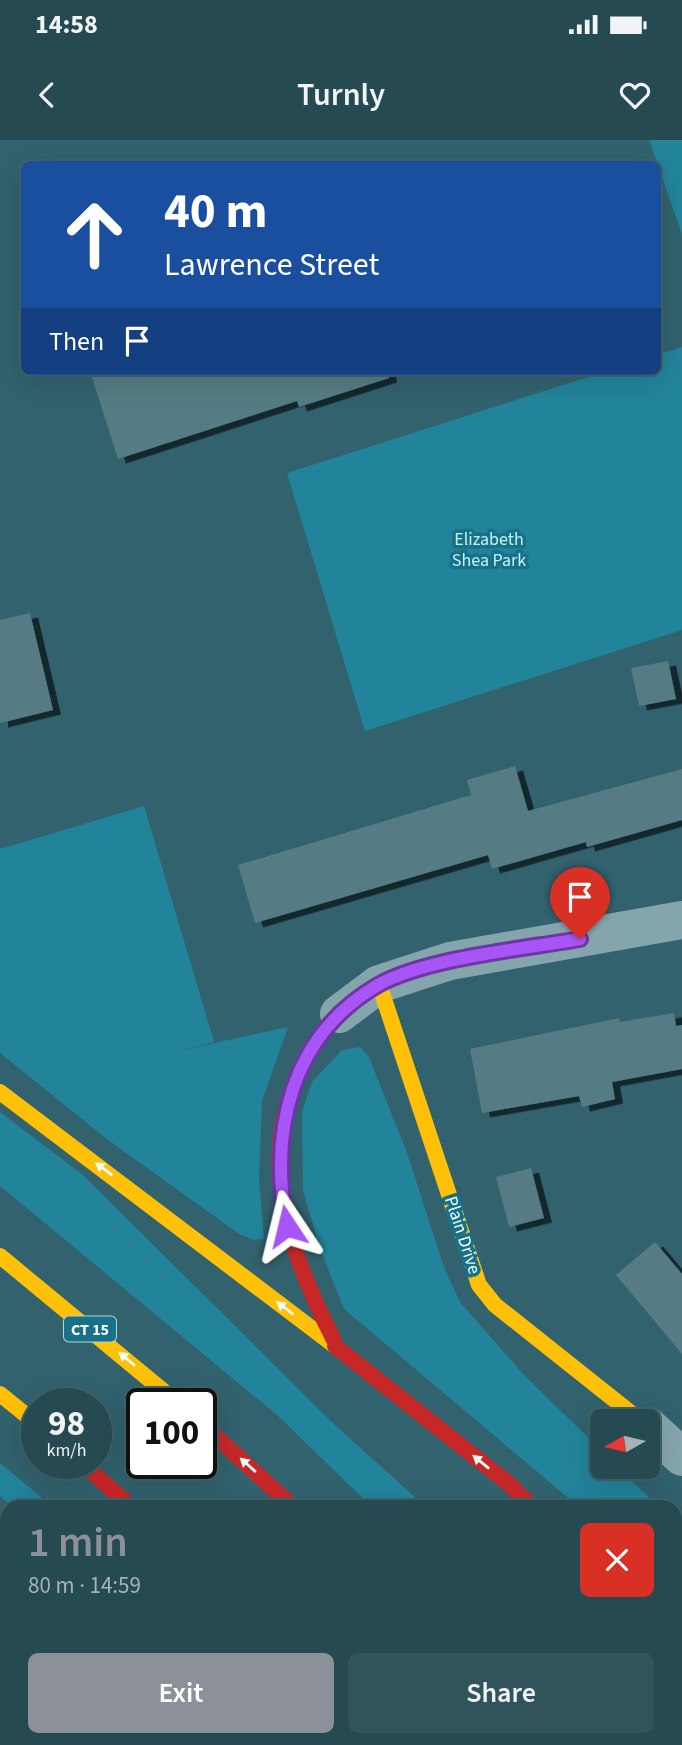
<!DOCTYPE html>
<html lang="en">
<head>
<meta charset="utf-8">
<style>
  :root { --surface:#254a52; --page:#31545c; --text:#f1f3f6; --muted:#a3b3b8; --line:#426269; --accent:#8c9099 }
  body { margin:0; font-family:"Source Sans 3",sans-serif; background:var(--page); color:var(--text); height:100vh; display:flex; flex-direction:column; font-size:26px; white-space:nowrap }
  * { box-sizing:border-box; margin:0 }
  p { font-size:23px; color:var(--muted) }
  .icon { flex:none; width:38px; height:38px; fill:none; stroke:currentColor; stroke-width:2; stroke-linecap:round; stroke-linejoin:round }
  .map { position:relative; flex:1; overflow:hidden }
  .drawer { position:absolute; left:0px; top:1360px; width:682px; height:247px; display:flex; flex-direction:column; background:var(--surface); border-radius:21px 21px 0 0; box-shadow:0 7px 28px #0002,0 0 0 2px var(--line) }
  .drawer>* { flex:none }
  .top-card { position:absolute; left:21px; top:21px; width:640px; height:214px; border-radius:10px; box-shadow:0 7px 28px #0002,0 0 0 2px var(--line); background:#1a4fa0; color:#fff; overflow:hidden }
  .needle { width:46px; rotate:262deg }
  .tools { position:absolute; left:590px; top:1269px; display:grid; gap:14px }
  .tools a { display:grid; place-items:center; width:70px; height:70px; border-radius:10px; background:var(--surface); box-shadow:0 7px 28px #0002,0 0 0 2px var(--line); font-size:35px }
  .speed { position:absolute; left:21px; top:1248px; display:flex; gap:14px; font-size:35px; font-weight:700; text-align:center }
  .speed>* { display:grid; place-content:center; width:91px; height:91px; border-radius:50%; background:var(--surface); box-shadow:0 7px 28px #0002,0 0 0 2px var(--line); line-height:1 }
  .speed small { font-size:18px; font-weight:400 }
  .speed .limit { border:4px solid #111; border-radius:10px; background:#fff; color:#111 }
  .pin { position:absolute; display:grid; place-items:center; width:60px; height:60px; color:#fff; margin:-72px -30px; border-radius:50% 50% 50% 0; rotate:-45deg; box-shadow:0 0 7px #0007 }
  .pin .icon { rotate:45deg }
  .me { position:absolute; width:77px; margin:-38px; rotate:350deg; stroke-linejoin:round; filter:drop-shadow(0 0 5px #0008) }
  .turn { display:flex; align-items:center; gap:24px; height:147px; padding:0 28px; font-size:32px }
  .turn .icon { width:91px; height:91px; stroke-width:2.5 }
  .turn b { display:block; font-size:49px; line-height:60px }
  .then { display:flex; align-items:center; height:66px; padding:0 28px; background:#0003; gap:14px; font-size:26px }
  .round { display:grid; place-items:center; flex:none; width:74px; height:74px; border-radius:10px; background:var(--page) }
  .overview { display:flex; align-items:center; justify-content:space-between; height:119px; padding:0 28px }
  h1 { font-size:42px; font-weight:600; line-height:52px; color:var(--accent) }
  .button { display:flex; gap:14px; margin-top:auto; padding:14px 28px }
  .button a { flex:1; height:80px; border-radius:10px; background:var(--accent); color:#fff; font-size:28px; font-weight:600; line-height:80px; text-align:center }
  .button a+a { background:var(--page); color:var(--text) }
  .status { display:flex; justify-content:space-between; align-items:center; height:49px; padding:0 35px; background:var(--surface); direction:ltr }
  .status svg { height:19px; fill:currentColor }
  header { display:flex; justify-content:space-between; align-items:center; height:91px; padding:0 28px; background:var(--surface); font-size:32px; font-weight:600 }
  .map>svg:first-child { display:block }
</style>
</head>
<body>
<div class="status"><b>14:58</b><svg viewBox="0 0 49 12"><path d="M0 12V9h3v3zM5 12V6h3v6zM10 12V3h3v9zM15 12V0h3v12zM26 1h20v11H26zM47 4h2v5h-2z"/></svg></div>
<header><svg class="icon" aria-label="back" viewBox="0 0 24 24"><path d="M15 5l-7 7 7 7"/></svg>Turnly<svg class="icon" aria-label="heart" viewBox="0 0 24 24"><path d="M12 20l-8-8c-3-5 5-10 8-4 3-6 11-1 8 4z"/></svg></header>
<div class="map">
<svg width="682" height="1605" viewBox="0 0 682 1605">
  <defs>
    <filter id="shadow"><feDropShadow dx="8" dy="4.5" stdDeviation="0" flood-color="#0009"/></filter>
  </defs>
  <rect width="100%" height="100%" fill="#31626e"/>
  <g fill="#22849b">
    <polygon points="649,0 682,0 682,94"/>
    <polygon points="682,207 682,490 365,591 287,333 607,231 658,231 658,215"/>
    <polygon points="144,666 214,902 177,911 288,887 262,961 259,1040 264,1099 254,1100 239,1094 108,1000 0,913 0,709"/>
    <polygon points="360,907 369,917 407,1013 444,1127 460,1162 523,1234 602,1311 602,1326 618,1327 659,1367 579,1367 344,1169 320,1109 303,1050 302,972 312,942 342,910"/>
    <polygon points="0,972 83,1035 336,1286 426,1367 372,1367 277,1275 0,1046"/>
    <polygon points="0,1323 53,1367 13,1367 0,1356"/>
    <polygon points="676,1384 682,1394 682,1481 676,1472"/>
    <polygon points="156,1600 216,1600 220,1605 159,1605"/>
  </g>
  <g fill="#557b84" filter="url(#shadow)">
    <polygon points="90,231 388,231 389,238 299,267 297,261 118,319"/>
    <polygon points="30,473 53,570 0,583 0,480"/>
    <polygon points="668,521 676,559 639,566 631,528"/>
    <polygon points="515,626 528,671 682,629 682,680 587,707 586,702 492,729 488,715 255,783 238,725 471,655 467,640"/>
    <polygon points="674,873 676,886 682,885 682,929 612,942 615,959 582,967 579,956 482,973 470,909 619,878 620,882"/>
    <polygon points="531,1028 544,1078 509,1087 496,1037"/>
    <polygon points="655,1102 682,1134 682,1214 616,1135"/>
  </g>
  <g fill="none" stroke-linecap="round" stroke-linejoin="round">
    <g stroke="#85a5ad" stroke-width="38">
      <polyline points="339,874 379,844 450,821 682,780"/>
      <polyline points="648,1286 682,1317"/>
    </g>
    <polyline stroke="#4caf50" stroke-width="16" points="676,1532 682,1542"/>
    <g stroke="#ffc107" stroke-width="16">
      <polyline points="379,844 479,1145 495,1165 641,1281"/>
      <polyline points="0,952 335,1206"/>
      <polyline points="0,1116 179,1264"/>
      <polyline points="0,1254 37,1284"/>
    </g>
    <g stroke="#c62828" stroke-width="16">
      <path d="M 333,1198 C 276,1087 246,976 339,874"/>
      <polyline points="335,1206 509,1344 532,1367"/>
      <polyline points="201,1283 293,1367"/>
      <polyline points="82,1323 131,1367"/>
      <polyline points="369,1600 374,1605"/>
      <polyline points="516,1600 521,1605"/>
    </g>
  </g>
  <defs><path id="oneway-solid" d="M-6-.8H1V-3.2L6.5 0L1 3.2V.8H-6Z" transform="scale(1.75)"/></defs>
  <g fill="#f6fbf6">
    <use href="#oneway-solid" transform="translate(104 1029) rotate(-143)"/>
    <use href="#oneway-solid" transform="translate(285 1168) rotate(-143)"/>
    <use href="#oneway-solid" transform="translate(127 1219) rotate(-140)"/>
    <use href="#oneway-solid" transform="translate(481 1322) rotate(-141)"/>
    <use href="#oneway-solid" transform="translate(248 1325) rotate(-138)"/>
  </g>
  <g fill="none" stroke-linecap="round" stroke-linejoin="round">
    <defs>
      <path id="route" d="M 287,1086 C 269,993 290,896 378,845 C 426,818 523,809 580,799"/>
    </defs>
    <use href="#route" stroke="#6d37a1" stroke-width="18"/>
    <use href="#route" stroke="#a855f7" stroke-width="12"/>
  </g>
  <g text-anchor="middle" stroke-width="7" stroke-linejoin="round" paint-order="stroke">
    <rect fill="#177188" stroke="#b9d4db" stroke-width="2" x="64" y="1176.5" width="52" height="25" rx="5"/>
    <g font-size="16" font-weight="bold" fill="#fff">
      <text x="90" y="1195">CT 15</text>
    </g>
    <g font-size="18" fill="#c5f0fa" stroke="#177188">
      <text x="489" y="405">Elizabeth<tspan x="489" dy="21">Shea Park</tspan></text>
    </g>
    <g font-size="18" fill="#fff" stroke="#177188">
      <text transform="translate(463 1095) rotate(72)" y="6">Plain Drive</text>
    </g>
  </g>
</svg>
<div class="tools">
<a><svg class="needle" viewBox="-14 -14 28 28"><path d="M0-13l5 13h-10z" fill="#e53935"/><path d="M0 13l5-13h-10z" fill="#a3b3b8"/></svg></a>
</div>
<div class="speed"><div>98<small>km/h</small></div><div class="limit">100</div></div>
<div class="pin" style="left:580px;top:799px;background:#d93025"><svg class="icon" aria-label="arrive" viewBox="0 0 24 24"><path d="M6 21V4h12l-3 4 3 4H6"/></svg></div>
<svg class="me" style="left:287px;top:1086px" viewBox="-20 -20 40 40"><path d="M0-17L14 15 0 8-14 15z" fill="#a855f7" stroke="#fff" stroke-width="4"/></svg>
<div class="top-card">
<div class="turn"><svg class="icon" aria-label="ahead" viewBox="0 0 24 24"><path d="M12 20V5M6 11l6-6 6 6"/></svg><div><b>40 m</b>Lawrence Street</div></div>
<div class="then">Then<svg class="icon" aria-label="arrive" viewBox="0 0 24 24"><path d="M6 21V4h12l-3 4 3 4H6"/></svg></div>
</div>
<section class="drawer">
<div class="overview"><div><h1>1 min</h1><p>80 m · 14:59</p></div><a class="round" style="background:#d93025;color:#fff"><svg class="icon" aria-label="close" viewBox="0 0 24 24"><path d="M6 6l12 12M18 6L6 18"/></svg></a></div>
<div class="button"><a>Exit</a><a>Share</a></div>
</section>
</div>
</body>
</html>
